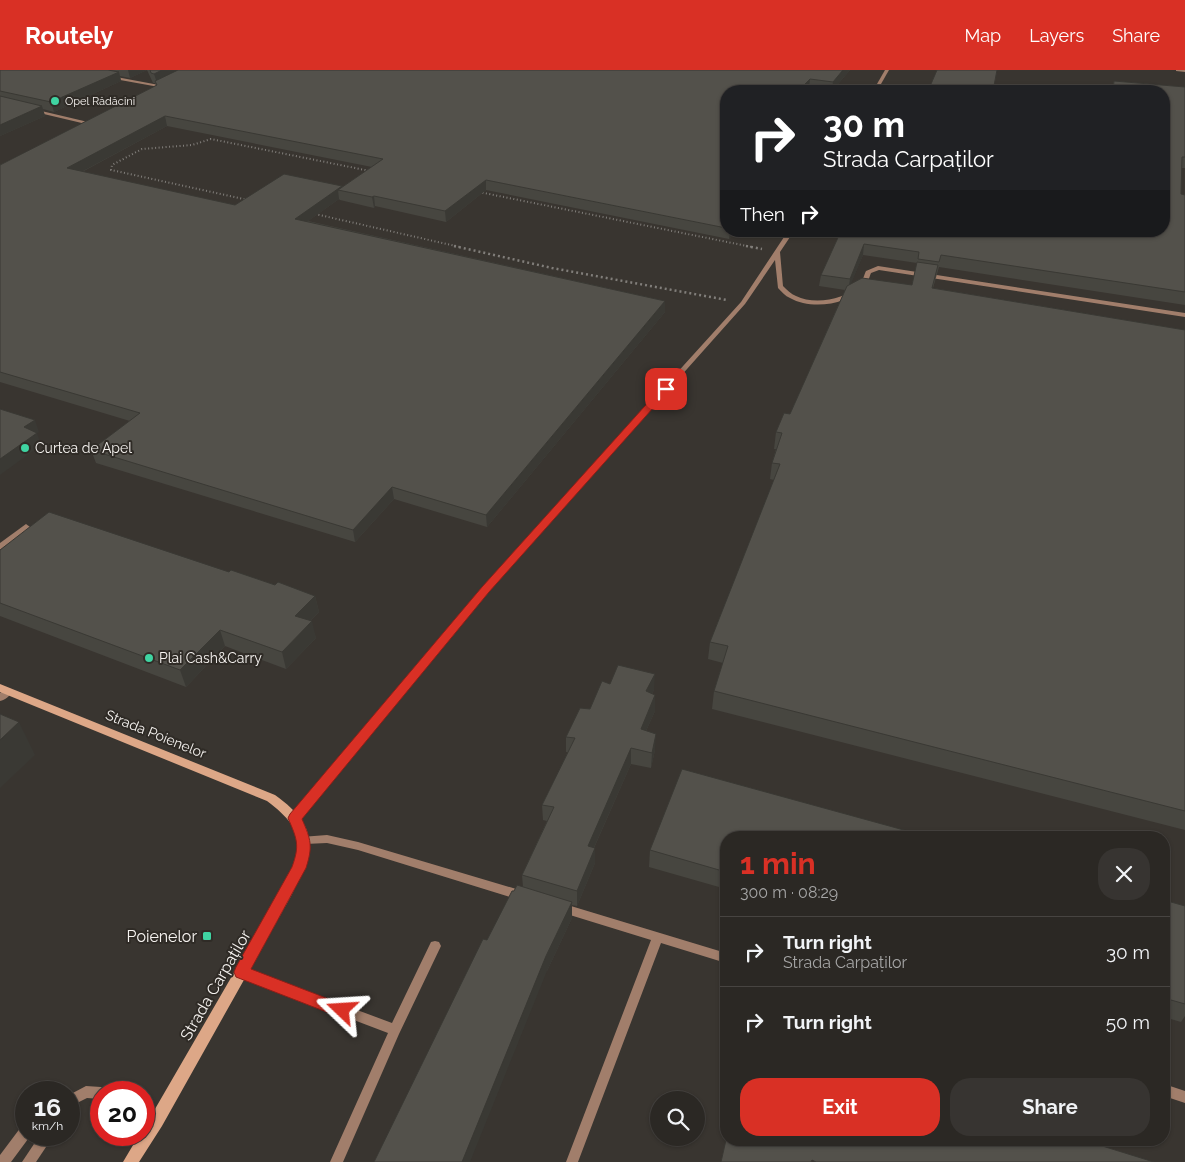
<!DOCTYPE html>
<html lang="en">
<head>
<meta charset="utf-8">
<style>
  :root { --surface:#2b2824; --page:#373431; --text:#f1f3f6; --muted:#a6a6a6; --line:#474441; --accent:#d93025 }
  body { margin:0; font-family:Raleway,sans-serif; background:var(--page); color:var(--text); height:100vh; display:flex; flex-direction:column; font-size:19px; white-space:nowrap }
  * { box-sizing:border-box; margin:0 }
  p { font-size:16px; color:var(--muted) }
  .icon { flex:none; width:28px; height:28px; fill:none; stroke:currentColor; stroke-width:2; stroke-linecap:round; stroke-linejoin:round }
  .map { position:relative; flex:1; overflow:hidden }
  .drawer { position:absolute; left:720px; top:761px; width:450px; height:315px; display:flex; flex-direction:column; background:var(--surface); border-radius:20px; box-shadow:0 1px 4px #0004,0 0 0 1px var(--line) }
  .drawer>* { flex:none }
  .hud { position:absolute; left:720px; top:15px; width:450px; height:152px; border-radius:20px; box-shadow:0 1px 4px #0004,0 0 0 1px var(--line); background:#202124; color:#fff; overflow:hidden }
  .controls { position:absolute; left:650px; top:1021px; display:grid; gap:10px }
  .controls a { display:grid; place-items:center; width:55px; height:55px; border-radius:50%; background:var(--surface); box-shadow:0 1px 4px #0004,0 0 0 1px var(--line); font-size:25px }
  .speed { position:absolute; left:15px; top:1011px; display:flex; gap:10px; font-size:25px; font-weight:700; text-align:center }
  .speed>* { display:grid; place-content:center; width:65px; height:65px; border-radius:50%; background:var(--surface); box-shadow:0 1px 4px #0004,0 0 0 1px var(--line); line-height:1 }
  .speed small { font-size:12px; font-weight:400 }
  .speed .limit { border:8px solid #d22; background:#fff; color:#111 }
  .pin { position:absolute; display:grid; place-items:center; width:42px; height:42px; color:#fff; margin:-21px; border-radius:10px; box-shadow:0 2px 8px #0006 }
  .me { position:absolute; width:55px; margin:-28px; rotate:290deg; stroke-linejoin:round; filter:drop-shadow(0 0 4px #0008) }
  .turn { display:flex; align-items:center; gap:18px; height:105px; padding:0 20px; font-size:22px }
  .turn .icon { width:65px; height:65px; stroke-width:2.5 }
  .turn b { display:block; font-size:35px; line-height:42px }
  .then { display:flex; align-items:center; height:48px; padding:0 20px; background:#0003; gap:10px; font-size:19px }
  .round { display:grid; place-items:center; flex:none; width:52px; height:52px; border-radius:20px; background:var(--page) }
  .summary { display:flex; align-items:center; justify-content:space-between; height:85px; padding:0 20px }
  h1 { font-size:30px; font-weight:700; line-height:38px; color:var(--accent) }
  .primary-button { display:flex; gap:10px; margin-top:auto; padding:10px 20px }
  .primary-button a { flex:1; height:58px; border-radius:20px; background:var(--accent); color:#fff; font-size:20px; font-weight:700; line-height:58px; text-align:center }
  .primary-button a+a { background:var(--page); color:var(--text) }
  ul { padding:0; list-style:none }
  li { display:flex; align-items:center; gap:15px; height:70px; padding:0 20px; border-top:1px solid var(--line) }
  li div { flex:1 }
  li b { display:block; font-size:19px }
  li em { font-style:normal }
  header { display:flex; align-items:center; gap:30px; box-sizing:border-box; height:70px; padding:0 25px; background:var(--accent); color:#fff }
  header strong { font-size:24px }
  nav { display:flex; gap:28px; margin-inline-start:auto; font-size:18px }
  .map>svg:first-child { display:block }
</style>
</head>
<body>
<header>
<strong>Routely</strong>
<nav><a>Map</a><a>Layers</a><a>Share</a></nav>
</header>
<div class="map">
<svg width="1185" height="1092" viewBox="0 0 1185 1092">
  <rect width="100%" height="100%" fill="#393530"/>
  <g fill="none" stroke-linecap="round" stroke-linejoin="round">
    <g stroke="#817e7a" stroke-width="2" stroke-dasharray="1 2.5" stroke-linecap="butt">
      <polyline points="479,122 752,177"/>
      <polyline points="248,130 111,100 112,95 142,79 192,75 211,69 370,101"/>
      <polyline points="315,144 460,177"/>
    </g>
    <g stroke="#817e7a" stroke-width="2.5" stroke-dasharray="2 3" stroke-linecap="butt">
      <polyline points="454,176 552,198 727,230"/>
      <polyline points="746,176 762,179"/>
    </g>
    <g fill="#a17e6b" fill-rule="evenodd">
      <polygon points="885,0 889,0 877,21 873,21"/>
      <polygon points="1176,0 1185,0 1185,2 1176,1"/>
      <polygon points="111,6 159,15 161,16 159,17 109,8 109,7"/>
      <polygon points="33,39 88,52 88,53 86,54 31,41 31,39"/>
      <path d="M 788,161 L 794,161 L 780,182 L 783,216 C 787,220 791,224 796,226 C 814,235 845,230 859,215 C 863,211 864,205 866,201 L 878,196 L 1185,243 L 1185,247 L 879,200 L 871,203 C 869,208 868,213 864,217 C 848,235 811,240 790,228 C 785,226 782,222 778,218 L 775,190 L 745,234 L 489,521 L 299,751 L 295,752 L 291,751 L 290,748 L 291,745 L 483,517 L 741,232 Z"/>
      <polygon points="26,454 30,457 29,459 0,480 0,473"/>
      <path d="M 8,618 L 11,619 L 13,621 C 10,626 5,630 0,631 L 0,623 Z"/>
      <polygon points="327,765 358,772 523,821 527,823 528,826 527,829 523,831 358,780 327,773 305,774 301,773 300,770 301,767"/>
      <polygon points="561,833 726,883 726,893 661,873 578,1092 566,1092 651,870 557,841 555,838 557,835"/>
      <polygon points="435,871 439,872 441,876 399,964 343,1092 330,1092 388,963 238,906 236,902 238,898 242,897 392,953 431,872"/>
      <polygon points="1164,1014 1185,1021 1185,1033 1164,1026"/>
      <polygon points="86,1016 101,1017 105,1019 107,1022 101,1022 101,1029 87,1028 69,1037 69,1025"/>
      <polygon points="144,1038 161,1047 163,1051 161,1055 157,1057 144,1051"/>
      <polygon points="26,1055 26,1065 31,1065 11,1092 0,1092 0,1085 21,1057"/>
      <polygon points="40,1065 54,1065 36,1092 22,1092"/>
    </g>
    <path fill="#dda787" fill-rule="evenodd" d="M 0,614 L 275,725 C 321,758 314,779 291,826 L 162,1056 L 139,1092 L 123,1092 L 139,1065 L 144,1065 L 144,1058 L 283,818 C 303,776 307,761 267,731 L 0,622 Z"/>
  </g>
  <g fill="#474640" fill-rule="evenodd">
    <polygon points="0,0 147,0 130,8 120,6 121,11 54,42 43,39 45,46 0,66"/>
    <path d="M 147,0 L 850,0 L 832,21 L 809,18 L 726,21 L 726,161 L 736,161 L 729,169 L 486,120 L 446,152 L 375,136 L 374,138 L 340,130 L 339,129 L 308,151 L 665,231 L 665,242 L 487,457 L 394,429 L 355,472 L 96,393 L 91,380 L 130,351 L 0,312 L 0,95 L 156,16 L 155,13 L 153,13 ZM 167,56 L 372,97 L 342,117 L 235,135 L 82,102 Z"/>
    <path d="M 1114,11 L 1185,17 L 1185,98 L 1181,98 L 1181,124 L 1185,125 L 1185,235 L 939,197 L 933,218 L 1185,260 L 1185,760 L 712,639 L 714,621 L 723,593 L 708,589 L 710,572 L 774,410 L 770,409 L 772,393 L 776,379 L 774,379 L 776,362 L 790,344 L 845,220 L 819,216 L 821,205 L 841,161 L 1164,161 L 1164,21 L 1111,21 ZM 863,185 L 917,193 L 912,215 L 850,215 Z"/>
    <polygon points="0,480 229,502 315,526 319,542 310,551 316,568 286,599 225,576 186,617 0,546"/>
    <polygon points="610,614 654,620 652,624 655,625 655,641 646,661 655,680 651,698 631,694 594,778 595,793 577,836 572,835 572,848 547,901 487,870 514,821 523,817 522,805 547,751 543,750 542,735 568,682 566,682 566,667"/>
    <polygon points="726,768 726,819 649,797 650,780"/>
    <polygon points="1164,830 1185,836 1185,946 1181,952 1164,947"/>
  </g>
  <g fill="#3a3934">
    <polygon points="128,0 147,0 130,8"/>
    <polygon points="162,0 182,0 157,13 154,4"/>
    <polygon points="843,0 850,0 832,21 833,12"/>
    <polygon points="119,2 121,11 54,42 51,32"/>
    <polygon points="810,9 809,18 806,21 798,21"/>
    <polygon points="42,36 45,46 0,66 0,55"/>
    <polygon points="165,46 167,56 70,108 67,98"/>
    <polygon points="486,110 486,120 446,152 445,141"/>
    <polygon points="342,116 342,121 338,120 339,129 297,159 295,149"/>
    <polygon points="374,126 375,136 374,138 372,127"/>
    <polygon points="730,161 736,161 729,169"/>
    <polygon points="864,174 863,185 848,221 850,209"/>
    <polygon points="665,231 665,242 487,457 486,445"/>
    <polygon points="35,350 39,362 37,363 41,375 0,405 0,389 24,357"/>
    <polygon points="392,417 394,429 355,472 353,460"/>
    <polygon points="315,526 319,542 299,562 295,546"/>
    <polygon points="312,551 316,568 286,599 282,582"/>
    <polygon points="220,560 225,576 186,617 180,600"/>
    <polygon points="655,604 654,620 645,637 646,621"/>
    <polygon points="655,625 655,641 640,674 641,659"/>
    <polygon points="19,652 35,685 0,718 0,670"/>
    <polygon points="656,664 655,680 651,698 652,683"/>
    <polygon points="631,678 631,694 588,791 588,776"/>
    <polygon points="595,778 595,793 577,836 577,821"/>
    <polygon points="572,832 572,848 547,901 470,1092 462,1092 546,886"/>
  </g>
  <g fill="#53514b" stroke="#3a3934">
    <polygon points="0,0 108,0 119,2 51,32 0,21"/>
    <polygon points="150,0 162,0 154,4 151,3"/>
    <polygon points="178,0 843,0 833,12 810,9 798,21 726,21 726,158 486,110 445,141 374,126 372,127 338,120 383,89 165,46 67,98 235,135 284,104 342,116 295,149 665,231 486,445 392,417 353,460 91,380 140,343 0,302 0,95 157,15 155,11"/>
    <polygon points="937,0 997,0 993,21 928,21"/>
    <polygon points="1114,11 1185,17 1185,87 1182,87 1181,124 1185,125 1185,222 941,185 939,192 918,189 919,182 864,174 850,209 821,205 841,161 1164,161 1164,21 1113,21"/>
    <polygon points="0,26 42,36 0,55"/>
    <polygon points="917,192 938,195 932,218 1185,260 1185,741 714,621 728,576 710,572 780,394 772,393 782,363 776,362 784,343 790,344 847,216 862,208 912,215"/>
    <polygon points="0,339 35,350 24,357 37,363 0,389"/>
    <polygon points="49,442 229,502 231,500 275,515 278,512 315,526 295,546 312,551 282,582 220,560 180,600 0,533 0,480"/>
    <polygon points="618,595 655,604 646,621 655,625 641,659 656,664 652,683 631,678 588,776 595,778 577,821 522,805 554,737 542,735 575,668 566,667 580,638 590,639 602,611 610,614"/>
    <polygon points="0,644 19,652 0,670"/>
    <polygon points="682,699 933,768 726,768 726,802 650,780"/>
    <polygon points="517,815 572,832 546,886 462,1092 374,1092 483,869 487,870 512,821 514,821"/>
    <polygon points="1164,830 1185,836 1185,934 1164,928"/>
    <polygon points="726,1070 1083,1070 1154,1092 816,1092 812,1090 811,1092 721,1092"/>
  </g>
  <path fill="#d93025" stroke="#8d1f18" d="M 662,317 L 669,317 L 670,319 L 489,522 L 302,749 C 311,770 313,776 306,798 L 251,899 L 347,936 L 349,940 L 347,945 L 342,948 L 236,907 L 234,902 L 236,897 L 292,797 C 300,775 297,769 288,748 L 290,744 L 482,517 Z"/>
  <g fill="#3fd4a2" stroke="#2f2b26" stroke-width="2">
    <circle cx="55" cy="31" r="5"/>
    <circle cx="25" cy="378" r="5"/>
    <circle cx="149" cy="588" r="5"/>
    <rect x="202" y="861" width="10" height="10" rx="2.5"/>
  </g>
  <g text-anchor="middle" stroke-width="4" stroke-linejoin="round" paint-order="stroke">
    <g font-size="11" fill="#f6f3f0" stroke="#2f2b26" text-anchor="start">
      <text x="65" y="35">Opel Rădăcini</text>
    </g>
    <g font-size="14" fill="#f6f3f0" stroke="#2f2b26" text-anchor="start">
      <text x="35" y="383">Curtea de Apel</text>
      <text x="159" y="593">Plai Cash&amp;Carry</text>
    </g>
    <g font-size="14" fill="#f6f3f0" stroke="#2f2b26">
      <text transform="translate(156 664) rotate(22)" y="5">Strada Poienelor</text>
    </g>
    <g font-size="16" fill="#f6f3f0" stroke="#2f2b26" text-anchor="end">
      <text x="197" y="872">Poienelor</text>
    </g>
    <g font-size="16" fill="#f6f3f0" stroke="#2f2b26">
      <text transform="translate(215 915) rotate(-60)" y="6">Strada Carpaților</text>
    </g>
  </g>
</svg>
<div class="controls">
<a><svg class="icon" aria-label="search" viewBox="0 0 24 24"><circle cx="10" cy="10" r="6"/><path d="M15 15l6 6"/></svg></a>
</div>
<div class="speed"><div>16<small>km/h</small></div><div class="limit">20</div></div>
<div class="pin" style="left:666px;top:319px;background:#d93025"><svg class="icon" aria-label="arrive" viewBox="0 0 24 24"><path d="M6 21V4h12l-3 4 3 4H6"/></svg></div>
<svg class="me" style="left:342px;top:940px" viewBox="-20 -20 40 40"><path d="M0-17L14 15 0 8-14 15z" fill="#d93025" stroke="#fff" stroke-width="4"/></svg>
<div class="hud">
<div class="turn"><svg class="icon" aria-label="right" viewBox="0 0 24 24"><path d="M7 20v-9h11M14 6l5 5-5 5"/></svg><div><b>30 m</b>Strada Carpaților</div></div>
<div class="then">Then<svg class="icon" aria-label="right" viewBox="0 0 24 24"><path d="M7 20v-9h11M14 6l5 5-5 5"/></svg></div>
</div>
<section class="drawer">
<div class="summary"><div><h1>1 min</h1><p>300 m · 08:29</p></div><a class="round"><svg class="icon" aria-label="close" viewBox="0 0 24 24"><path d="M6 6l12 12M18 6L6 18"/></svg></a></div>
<ul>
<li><svg class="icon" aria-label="right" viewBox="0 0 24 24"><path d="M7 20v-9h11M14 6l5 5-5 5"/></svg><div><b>Turn right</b><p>Strada Carpaților</p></div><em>30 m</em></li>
<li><svg class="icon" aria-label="right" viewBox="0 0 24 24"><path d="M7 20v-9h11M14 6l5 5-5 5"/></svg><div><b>Turn right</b></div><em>50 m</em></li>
</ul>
<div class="primary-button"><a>Exit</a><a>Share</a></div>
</section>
</div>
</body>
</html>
